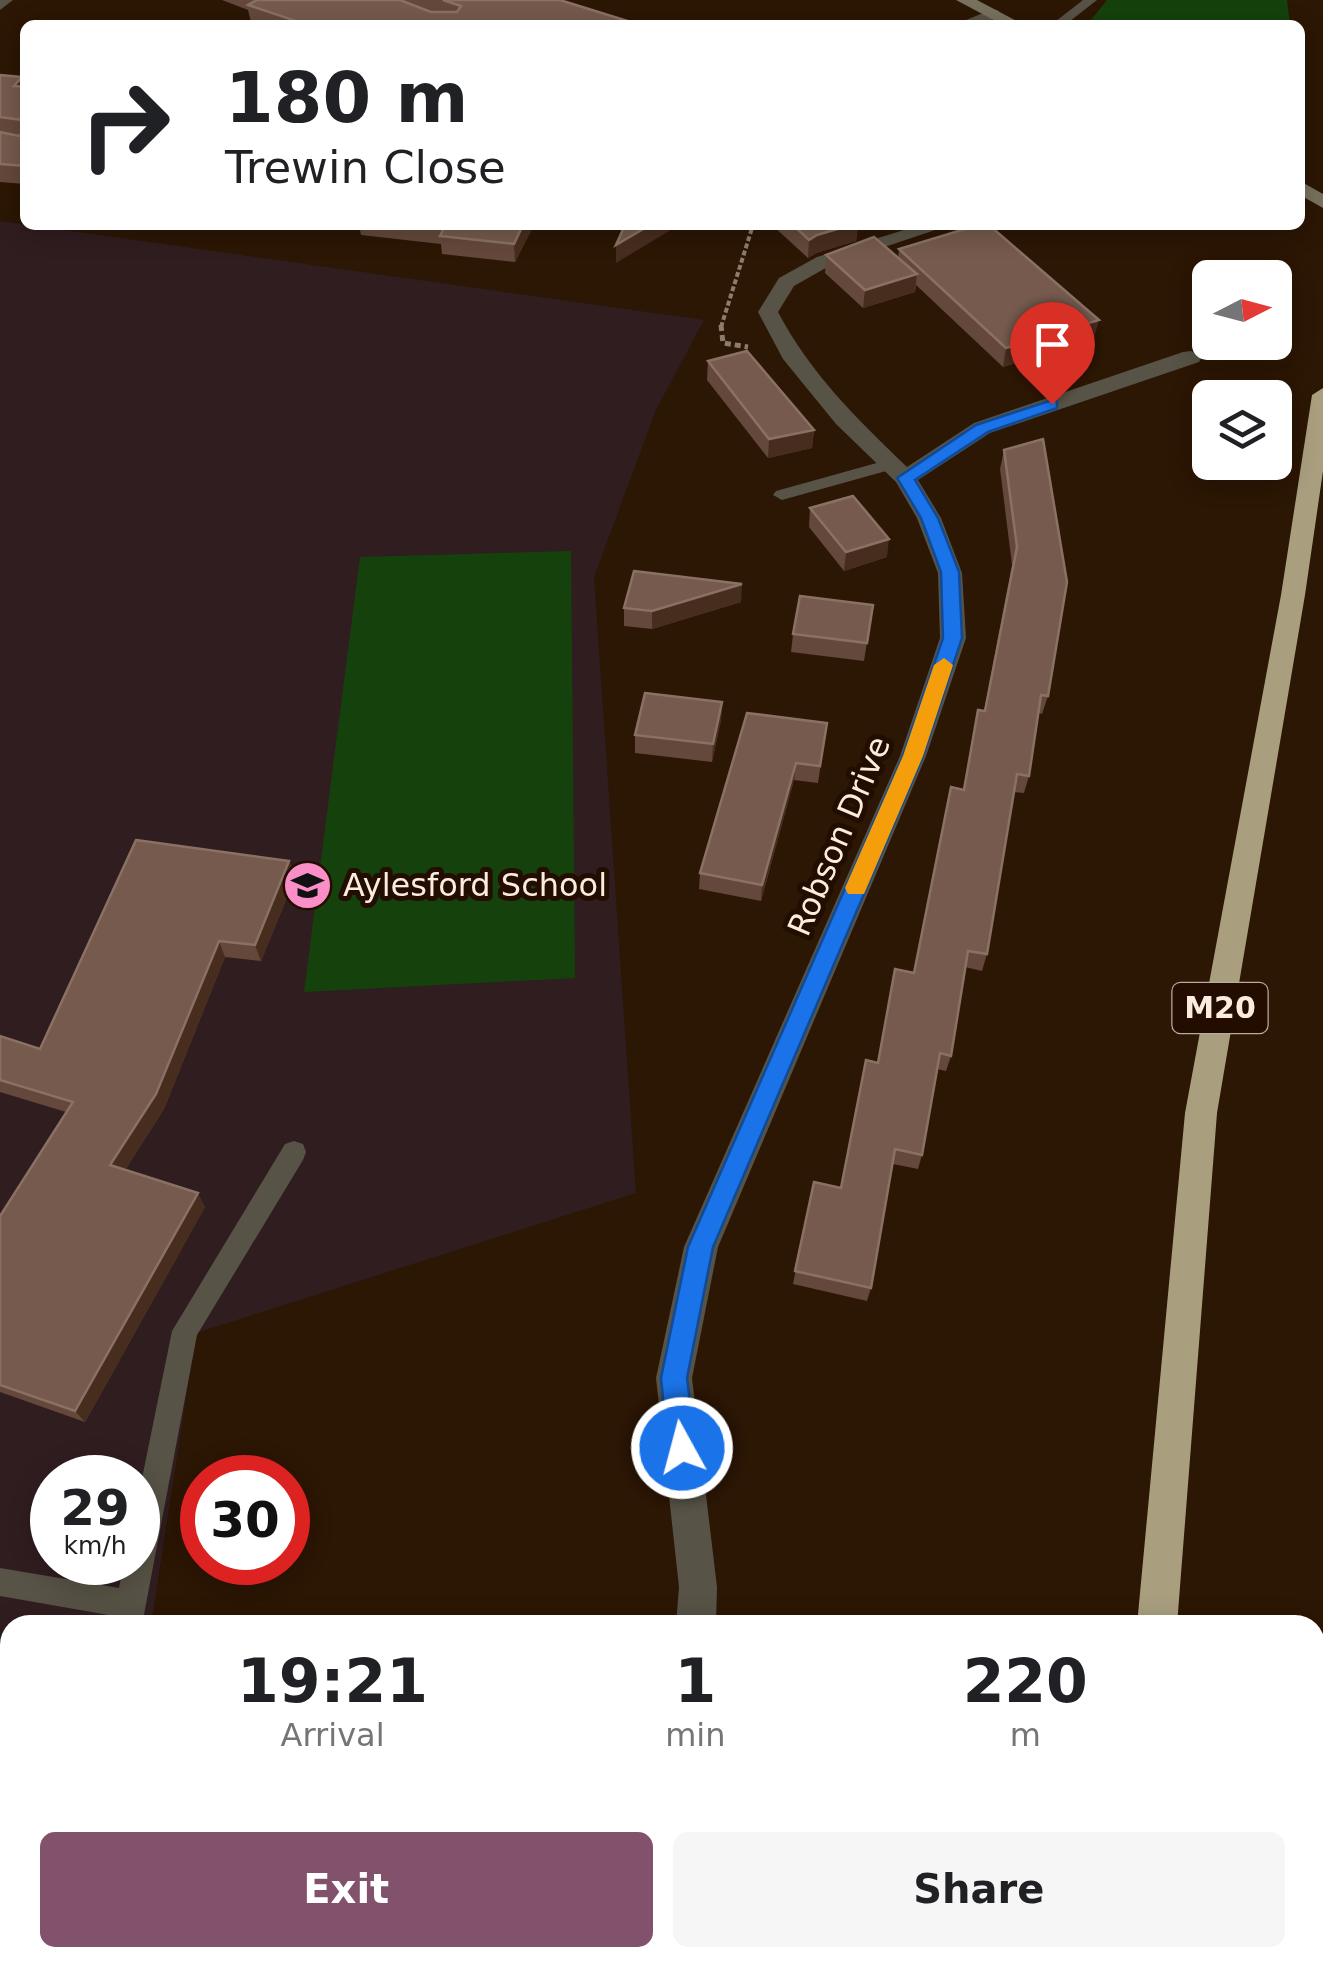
<!DOCTYPE html>
<html lang="en">
<head>
<meta charset="utf-8">
<style>
  :root { --surface:#fff; --page:#f6f6f6; --text:#202124; --muted:#757577; --accent:#82526d }
  body { margin:0; font-family:"DejaVu Sans",sans-serif; background:var(--page); color:var(--text); height:100vh; display:flex; flex-direction:column; font-size:38px; white-space:nowrap }
  * { box-sizing:border-box; margin:0 }
  p { font-size:32px; color:var(--muted) }
  .icon { flex:none; width:55px; height:55px; fill:none; stroke:currentColor; stroke-width:2; stroke-linecap:round; stroke-linejoin:round }
  .map { position:relative; flex:1; overflow:hidden }
  .panel { position:absolute; left:0px; top:1615px; width:1325px; height:352px; display:flex; flex-direction:column; background:var(--surface); border-radius:30px 30px 0 0; box-shadow:0 5px 25px #0003 }
  .panel>* { flex:none }
  .guide { position:absolute; left:20px; top:20px; width:1285px; height:210px; border-radius:15px; box-shadow:0 5px 25px #0003; background:#fff; color:var(--text); overflow:hidden }
  .needle { width:65px; rotate:84deg }
  .buttons { position:absolute; left:1192px; top:260px; display:grid; gap:20px }
  .buttons a { display:grid; place-items:center; width:100px; height:100px; border-radius:15px; background:var(--surface); box-shadow:0 5px 25px #0003; font-size:50px }
  .speed { position:absolute; left:30px; top:1455px; display:flex; gap:20px; font-size:50px; font-weight:700; text-align:center }
  .speed>* { display:grid; place-content:center; width:130px; height:130px; border-radius:50%; background:var(--surface); box-shadow:0 5px 25px #0003; line-height:1 }
  .speed small { font-size:25px; font-weight:400 }
  .speed .limit { border:15px solid #d22; background:#fff; color:#111 }
  .pin { position:absolute; display:grid; place-items:center; width:85px; height:85px; color:#fff; margin:-102px -42px; border-radius:50% 50% 50% 0; rotate:-45deg; box-shadow:0 0 10px #0007 }
  .pin .icon { rotate:45deg }
  .me { position:absolute; width:110px; margin:-55px; rotate:353deg; stroke-linejoin:round; filter:drop-shadow(0 0 8px #0008) }
  .turn { display:flex; align-items:center; gap:35px; height:210px; padding:0 40px; font-size:45px }
  .turn .icon { width:130px; height:130px; stroke-width:2.5 }
  .turn b { display:block; font-size:70px; line-height:85px }
  .eta { display:flex; justify-content:space-evenly; align-items:center; height:170px; text-align:center }
  .eta b { font-size:60px; font-weight:700; line-height:70px }
  .button { display:flex; gap:20px; margin-top:auto; padding:20px 40px }
  .button a { flex:1; height:115px; border-radius:15px; background:var(--accent); color:#fff; font-size:40px; font-weight:700; line-height:115px; text-align:center }
  .button a+a { background:var(--page); color:var(--text) }
  .map>svg:first-child { display:block }
</style>
</head>
<body>
<div class="map">
<svg width="1323" height="1966" viewBox="0 0 1323 1966">
  <rect width="100%" height="100%" fill="#2c1604"/>
  <path fill="#301d20" fill-rule="evenodd" d="M 0,221 L 704,320 L 656,410 L 594,577 L 636,1193 L 196,1333 L 151,1625 L 10,1625 L 10,1924 L 0,1925 ZM 52,1478 L 138,1478 L 138,1562 L 52,1562 Z"/>
  <g fill="#15420c">
    <polygon points="1107,0 1287,0 1290,25 1087,25"/>
    <polygon points="571,551 575,978 304,992 360,557"/>
    <polygon points="0,1637 10,1643 10,1924 0,1925"/>
  </g>
  <g fill="none" stroke-linecap="round" stroke-linejoin="round">
    <polyline stroke="#8e7b6c" stroke-width="4" stroke-dasharray="5 2.5" stroke-linecap="butt" points="721,327 753,225"/>
    <polyline stroke="#8e7b6c" stroke-width="5" stroke-dasharray="6 4" stroke-linecap="butt" points="721,325 723,343 748,347"/>
    <g stroke="#8e7b6c" stroke-width="8" stroke-dasharray="10 6" stroke-linecap="butt">
      <polyline points="1315,1938 1323,1940"/>
      <polyline points="778,1958 780,1966"/>
      <polyline points="943,1958 943,1966"/>
      <polyline points="152,1966 190,1958"/>
    </g>
    <g fill="#575346" fill-rule="evenodd">
      <polygon points="1083,0 1097,0 1065,25 1051,25"/>
      <polygon points="891,459 897,460 897,468 782,500 773,495 776,491"/>
      <polygon points="294,1141 303,1144 306,1152 303,1160 197,1335 142,1625 112,1625 114,1616 0,1596 0,1568 119,1588 124,1562 138,1562 138,1498 172,1331 285,1144"/>
      <polygon points="64,1958 96,1958 95,1966 63,1966"/>
    </g>
    <g fill="#575346" fill-rule="evenodd">
      <polygon points="0,0 13,0 0,10"/>
      <polygon points="993,9 999,11 999,17 978,25 954,25"/>
      <path d="M 920,225 L 950,225 L 831,265 L 794,286 L 778,312 C 810,373 857,419 907,467 L 974,423 L 1183,352 L 1191,351 L 1202,357 L 1199,362 L 990,433 L 918,480 L 941,518 L 962,573 L 966,638 L 926,756 L 718,1247 L 692,1378 L 717,1587 L 716,1625 L 676,1625 L 679,1587 L 656,1378 L 684,1247 L 900,756 L 940,638 L 938,573 L 917,518 L 896,482 L 836,424 L 783,359 L 758,312 L 779,278 L 817,257 Z"/>
      <polygon points="291,1958 370,1958 367,1966 287,1966"/>
    </g>
    <g fill="#78715d" fill-rule="evenodd">
      <polygon points="956,0 977,0 1024,25 1003,25"/>
      <polygon points="1300,181 1323,194 1323,208 1300,195"/>
    </g>
    <g fill="#a99f7f" fill-rule="evenodd">
      <polygon points="1323,388 1323,471 1305,595 1217,1113 1177,1625 1137,1625 1185,1113 1281,595 1312,395"/>
      <rect x="1106" y="1958" width="44" height="8"/>
    </g>
  </g>
  <g fill="#64483b">
    <polygon points="222,0 560,0 631,22 631,25 260,25 251,22 248,10"/>
    <polygon points="0,75 25,85 25,184 0,182"/>
    <polygon points="355,225 534,225 515,262 442,254 441,244 361,235 359,225"/>
    <polygon points="772,225 858,225 856,241 816,253 808,258"/>
    <polygon points="899,249 1094,338 1003,367 916,285 915,292 863,308 825,273 826,255 898,258"/>
    <polygon points="708,361 814,430 812,448 768,458 707,380"/>
    <polygon points="1004,450 1048,696 1042,714 1038,713 1029,776 1024,793 1014,792 987,954 982,971 965,967 951,1056 946,1071 937,1069 922,1155 918,1169 893,1164 871,1288 867,1301 793,1284 814,1182 841,1188 877,1063 913,972 963,789 978,710 984,711 1012,565 1000,469"/>
    <polygon points="810,508 887,557 844,571 809,527"/>
    <polygon points="741,602 652,629 624,626 624,608"/>
    <polygon points="873,605 864,661 791,652 793,634"/>
    <polygon points="722,702 721,720 712,762 635,753 635,735"/>
    <polygon points="827,723 818,783 794,780 761,901 699,889 700,873"/>
    <polygon points="289,861 295,878 261,961 225,957 164,1109 125,1170 205,1207 85,1422 0,1392 0,1216 66,1112 0,1092 0,1036 40,1049"/>
  </g>
  <g fill="#472d1e">
    <polygon points="22,77 25,85 25,97 14,86"/>
    <polygon points="523,225 534,225 515,262 514,244"/>
    <polygon points="650,225 675,225 674,228 616,263 616,245"/>
    <polygon points="851,225 858,225 856,241 816,253 808,258 809,240 817,235"/>
    <polygon points="917,274 915,292 863,308 865,290"/>
    <polygon points="1099,320 1094,338 1003,367 1006,348"/>
    <polygon points="814,430 812,448 768,458 769,439"/>
    <polygon points="889,539 887,557 844,571 846,552"/>
    <polygon points="742,584 741,602 652,629 652,611"/>
    <polygon points="722,702 721,720 712,762 713,744"/>
    <polygon points="796,763 794,780 761,901 762,885"/>
    <polygon points="289,861 295,878 261,961 255,945"/>
    <polygon points="219,941 225,957 164,1109 119,1179 110,1165"/>
    <polygon points="198,1193 205,1207 85,1422 75,1411"/>
  </g>
  <g fill="#755a4d" stroke="#8a7164" stroke-width="2.5">
    <polygon points="257,0 400,0 431,12 457,12 461,6 443,0 560,0 631,22 630,25 308,25 248,5"/>
    <polygon points="0,75 22,77 14,86 25,87 25,166 0,164 0,132 19,136 23,132 22,120 0,117"/>
    <polygon points="433,225 523,225 514,244 440,236 445,226"/>
    <polygon points="625,225 650,225 616,245"/>
    <polygon points="793,225 851,225 817,235 809,240"/>
    <polygon points="978,225 989,225 1099,320 1006,348 899,249"/>
    <polygon points="874,237 917,274 865,290 826,255"/>
    <polygon points="747,351 814,430 769,439 708,361"/>
    <polygon points="1043,439 1067,582 1048,696 1041,695 1029,776 1017,774 987,954 968,951 951,1056 940,1053 922,1155 895,1149 871,1288 795,1271 814,1182 841,1188 866,1060 878,1063 895,969 914,973 951,787 964,790 978,710 985,711 1017,547 1004,450"/>
    <polygon points="853,496 889,539 846,552 810,508"/>
    <polygon points="634,571 742,584 652,611 624,608"/>
    <polygon points="800,596 873,605 867,643 793,634"/>
    <polygon points="645,693 722,702 713,744 635,735"/>
    <polygon points="747,713 827,723 820,766 796,763 762,885 700,873"/>
    <polygon points="136,840 289,861 255,945 219,941 156,1094 110,1165 198,1193 75,1411 0,1385 0,1216 73,1102 0,1080 0,1036 40,1049"/>
    <polygon points="465,1621 465,1625 379,1625"/>
  </g>
  <polygon fill="#1a73e8" stroke="#114b97" stroke-width="2.5" points="1052,400 1057,401 1057,408 988,432 915,480 938,518 959,572 962,638 923,756 713,1247 687,1378 696,1448 692,1457 682,1461 672,1457 668,1448 661,1378 688,1247 903,756 943,638 941,572 921,518 897,478 976,425"/>
  <polygon fill="#f59e0b" points="944,658 953,665 923,756 864,894 848,894 845,888 903,756 934,665"/>
  <defs>
    <symbol id="school-disc" viewBox="-11 -11 22 22"><circle r="9.5" fill="#fa8fc7" stroke="#220d00"/><path d="M0-5L7-2L0 1L-7-2ZM-4 1L0 2.5L4 1V4Q0 6-4 4Z" fill="#111"/></symbol>
  </defs>
  <g fill-rule="evenodd">
    <use href="#school-disc" x="280" y="858" width="55" height="55"/>
  </g>
  <g text-anchor="middle" stroke-width="10" stroke-linejoin="round" paint-order="stroke">
    <rect fill="#220d00" stroke="#bba99d" stroke-width="2.5" x="1172.5" y="983" width="95" height="50" rx="8"/>
    <g font-size="30" font-weight="bold" fill="#fcece0">
      <text x="1220" y="1018">M20</text>
    </g>
    <g font-size="32" fill="#fcece0" stroke="#220d00">
      <text transform="translate(839 836) rotate(-67)" y="11">Robson Drive</text>
    </g>
    <g font-size="32" fill="#fcece0" stroke="#220d00" text-anchor="start">
      <text x="343" y="896">Aylesford School</text>
    </g>
  </g>
</svg>
<div class="buttons">
<a><svg class="needle" viewBox="-14 -14 28 28"><path d="M0-13l5 13h-10z" fill="#e53935"/><path d="M0 13l5-13h-10z" fill="#757577"/></svg></a>
<a><svg class="icon" aria-label="layers" viewBox="0 0 24 24"><path d="M12 4l9 5-9 5-9-5zM3 14l9 5 9-5"/></svg></a>
</div>
<div class="speed"><div>29<small>km/h</small></div><div class="limit">30</div></div>
<div class="pin" style="left:1052px;top:404px;background:#d93025"><svg class="icon" aria-label="arrive" viewBox="0 0 24 24"><path d="M6 21V4h12l-3 4 3 4H6"/></svg></div>
<svg class="me" style="left:682px;top:1448px" viewBox="-20 -20 40 40"><circle r="17" fill="#1a73e8" stroke="#fff" stroke-width="3"/><path d="M0-11L8 9 0 5-8 9z" fill="#fff"/></svg>
<div class="guide">
<div class="turn"><svg class="icon" aria-label="right" viewBox="0 0 24 24"><path d="M7 20v-9h11M14 6l5 5-5 5"/></svg><div><b>180 m</b>Trewin Close</div></div>
</div>
<section class="panel">
<div class="eta">
<div><b>19:21</b><p>Arrival</p></div>
<div><b>1</b><p>min</p></div>
<div><b>220</b><p>m</p></div>
</div>
<div class="button"><a>Exit</a><a>Share</a></div>
</section>
</div>
</body>
</html>
